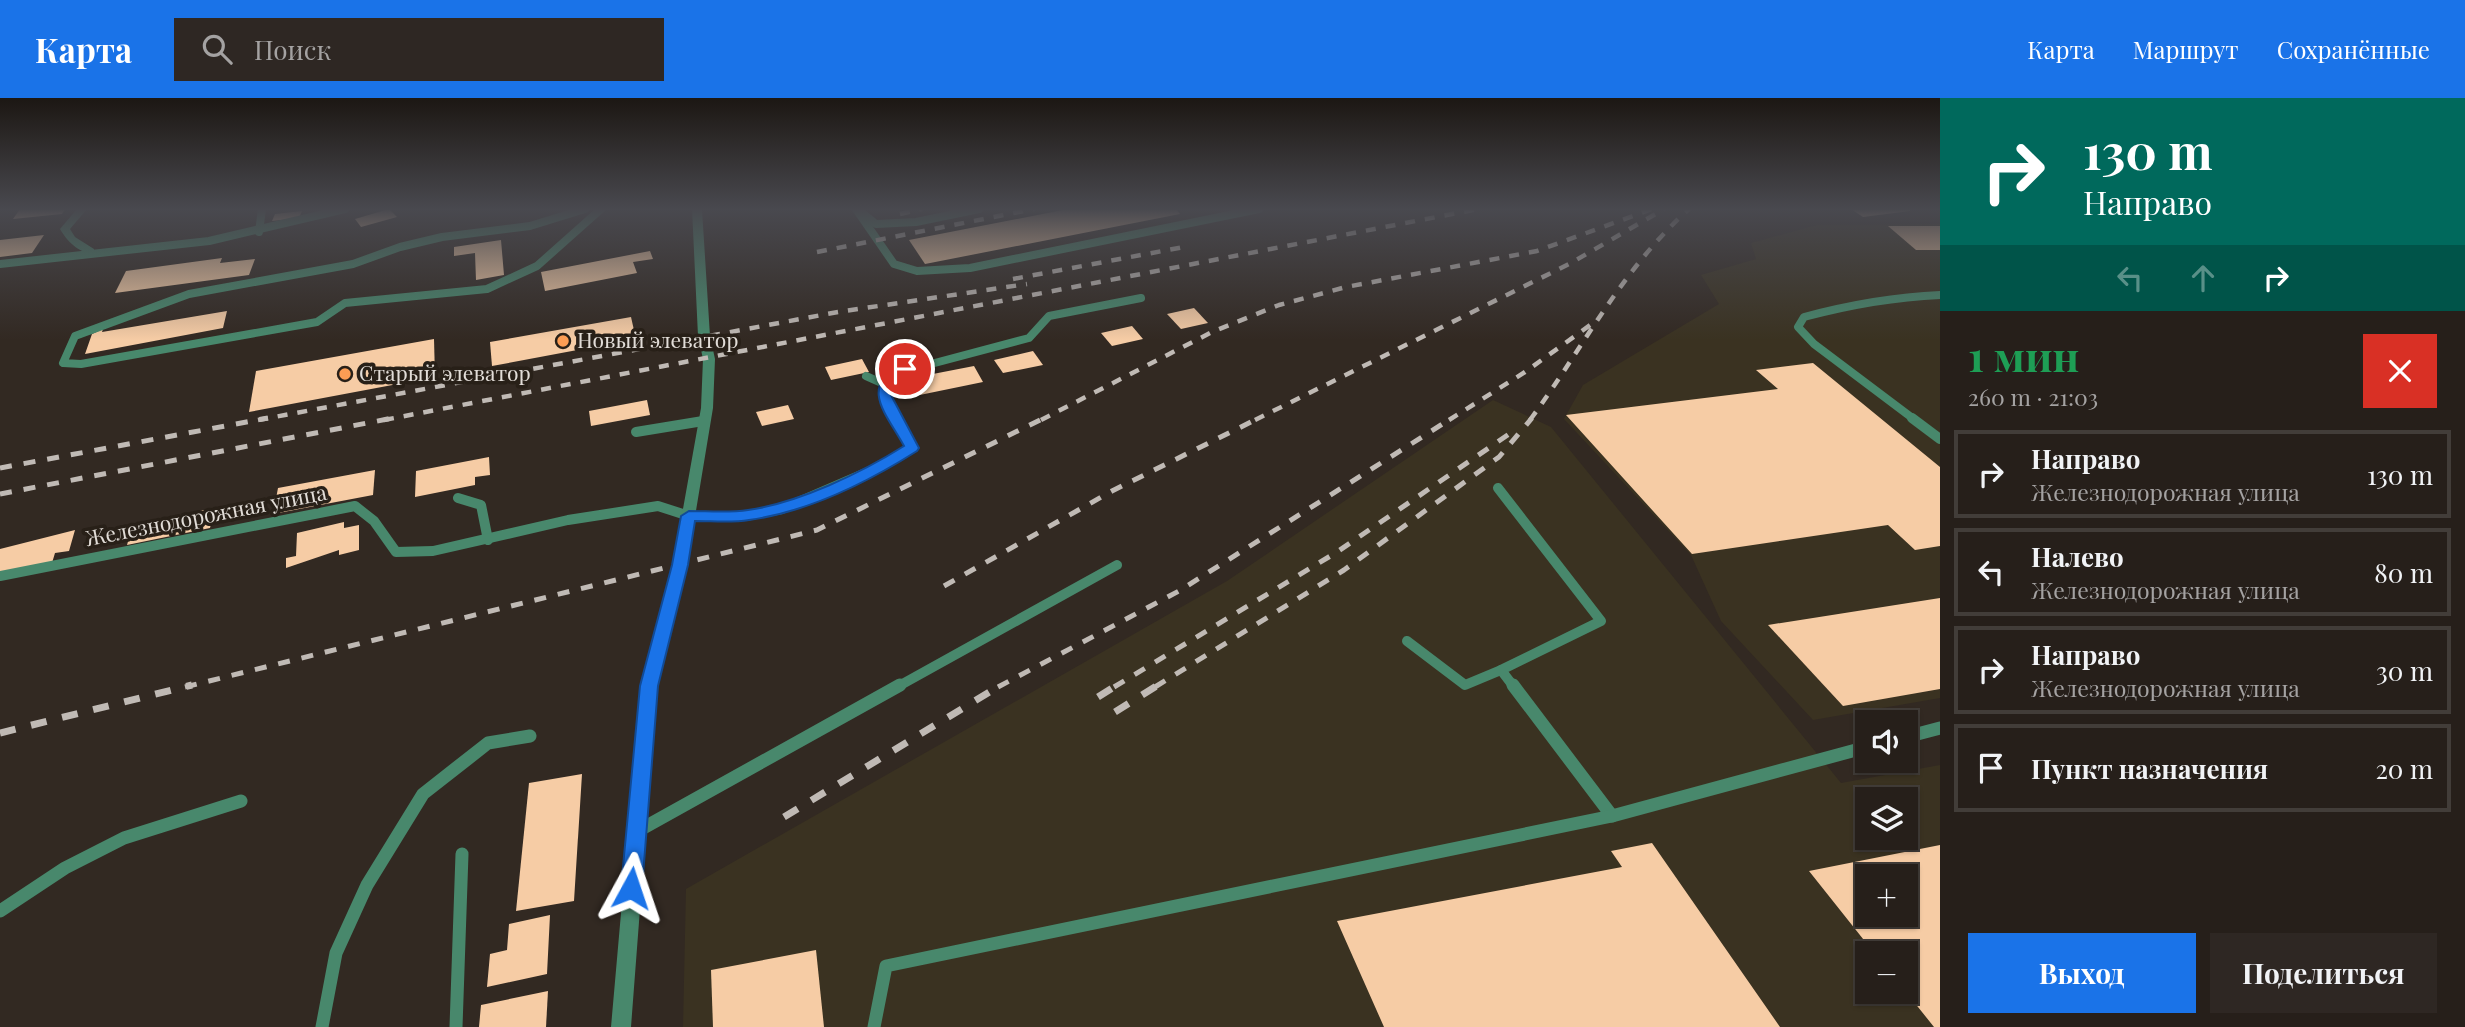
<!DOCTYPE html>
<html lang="ru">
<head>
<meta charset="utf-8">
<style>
  :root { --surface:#261f1a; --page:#2e2723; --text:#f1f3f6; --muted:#a4a2a2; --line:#423d39; --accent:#1a73e8 }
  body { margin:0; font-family:"Playfair Display",serif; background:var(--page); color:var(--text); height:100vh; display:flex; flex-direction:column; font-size:26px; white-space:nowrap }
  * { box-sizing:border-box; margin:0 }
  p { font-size:23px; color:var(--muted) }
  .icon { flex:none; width:38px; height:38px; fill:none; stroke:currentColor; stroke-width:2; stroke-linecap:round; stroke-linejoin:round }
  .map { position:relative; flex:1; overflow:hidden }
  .side { display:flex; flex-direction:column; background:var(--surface); width:525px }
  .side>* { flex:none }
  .guide { background:#00695c; color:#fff; overflow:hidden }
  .tools { position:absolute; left:1855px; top:612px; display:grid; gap:14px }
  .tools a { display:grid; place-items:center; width:63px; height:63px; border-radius:0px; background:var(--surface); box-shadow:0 2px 5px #0004,0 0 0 2px var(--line); font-size:35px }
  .pin { position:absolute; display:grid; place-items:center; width:60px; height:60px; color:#fff; margin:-30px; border:4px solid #fff; border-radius:50%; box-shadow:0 2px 7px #0007 }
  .me { position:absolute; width:77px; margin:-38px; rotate:5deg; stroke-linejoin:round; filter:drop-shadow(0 0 5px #0008) }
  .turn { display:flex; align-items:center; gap:24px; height:147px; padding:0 28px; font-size:32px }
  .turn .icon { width:91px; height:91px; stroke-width:2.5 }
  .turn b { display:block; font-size:49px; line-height:60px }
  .lanes { display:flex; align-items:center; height:66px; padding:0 28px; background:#0003; justify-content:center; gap:35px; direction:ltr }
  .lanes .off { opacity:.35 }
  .round { display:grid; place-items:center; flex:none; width:74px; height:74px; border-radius:0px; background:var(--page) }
  .head { display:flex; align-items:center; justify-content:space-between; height:119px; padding:0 28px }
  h1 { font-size:42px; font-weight:700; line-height:52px; color:#1e9e55 }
  .button { display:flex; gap:14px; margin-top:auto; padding:14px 28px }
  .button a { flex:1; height:80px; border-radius:0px; background:var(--accent); color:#fff; font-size:28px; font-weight:700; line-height:80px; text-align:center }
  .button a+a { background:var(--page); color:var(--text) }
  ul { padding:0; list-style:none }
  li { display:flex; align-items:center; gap:21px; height:88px; margin:0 14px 10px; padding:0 14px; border:4px solid var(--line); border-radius:0px }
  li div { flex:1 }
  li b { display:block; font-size:26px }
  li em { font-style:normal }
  header { display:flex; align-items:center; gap:42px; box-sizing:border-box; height:98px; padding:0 35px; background:var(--accent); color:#fff }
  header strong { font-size:33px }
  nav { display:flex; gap:38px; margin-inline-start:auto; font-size:24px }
  .search { width:490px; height:63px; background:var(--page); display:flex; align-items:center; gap:18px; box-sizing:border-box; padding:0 24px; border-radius:0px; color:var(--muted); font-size:26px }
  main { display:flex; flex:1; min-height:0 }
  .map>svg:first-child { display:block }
</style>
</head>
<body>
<header>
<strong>Карта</strong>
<div class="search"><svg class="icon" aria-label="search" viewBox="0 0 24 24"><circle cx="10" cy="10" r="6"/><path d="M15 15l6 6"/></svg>Поиск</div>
<nav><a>Карта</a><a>Маршрут</a><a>Сохранённые</a></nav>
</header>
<main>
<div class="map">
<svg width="1940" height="929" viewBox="0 0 1940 929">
  <rect width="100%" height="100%" fill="#322922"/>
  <g fill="#3a3221" fill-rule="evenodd">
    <polygon points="1940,126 1940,600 1813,622 1721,523 1691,457 1564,321 1583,287 1719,206 1701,177 1756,161 1751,145 1817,127"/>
    <path d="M 1493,302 L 1551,329 L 1841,685 L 1940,667 L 1940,929 L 683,929 L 686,791 L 1227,483 ZM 1867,702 L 1906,702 L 1906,740 L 1867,740 ZM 1867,779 L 1906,779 L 1906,817 L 1867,817 ZM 1867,856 L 1906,856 L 1906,894 L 1867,894 Z"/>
  </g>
  <g fill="#f6cca5" fill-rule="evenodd">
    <polygon points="20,111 65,111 62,116 13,121"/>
    <polygon points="389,111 397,119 361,129 355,121"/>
    <polygon points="1068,111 1176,111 1180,116 925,166 909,142"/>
    <polygon points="1851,111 1910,111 1910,113 1863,119"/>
    <polygon points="302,113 299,120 272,123 275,116"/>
    <polygon points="1888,128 1940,128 1940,152 1916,152"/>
    <polygon points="44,137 32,155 0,159 0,142"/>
    <polygon points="501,142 504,177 476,182 475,155 454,158 454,149"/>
    <polygon points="650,153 653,161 633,164 637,175 545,193 541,174"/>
    <polygon points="222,160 220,165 255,161 249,177 115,195 126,173"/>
    <polygon points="1194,210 1208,225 1181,231 1167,216"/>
    <polygon points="227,213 223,230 85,256 92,236 103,231 102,234"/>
    <polygon points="631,219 636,241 492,268 490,244"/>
    <polygon points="1132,228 1143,241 1112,248 1101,235"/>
    <polygon points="434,241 435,279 249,314 256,273"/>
    <polygon points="1033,253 1043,267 1003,275 994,262"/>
    <polygon points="862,261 869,274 831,282 825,269"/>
    <polygon points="1813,265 1940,369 1940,448 1915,452 1888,427 1692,456 1566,317 1778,291 1756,272"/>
    <polygon points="974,268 983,284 910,299 902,282"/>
    <polygon points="647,302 650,317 591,328 589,313"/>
    <polygon points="788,307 794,321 762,328 756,314"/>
    <polygon points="489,359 490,377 475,379 475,387 415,399 416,373"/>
    <polygon points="375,372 373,397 273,416 278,390"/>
    <polygon points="215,410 210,430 127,447 133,426"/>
    <polygon points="344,424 344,430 359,427 359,452 339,457 339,452 286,470 286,460 296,458 297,435"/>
    <polygon points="75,432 69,453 55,455 52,465 0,476 0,451"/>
    <polygon points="1940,500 1940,591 1843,608 1768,527"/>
    <polygon points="582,676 574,803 516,813 529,685"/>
    <polygon points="1652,745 1780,929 1384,929 1337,823 1622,769 1611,753"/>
    <path d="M 1940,747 L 1940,929 L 1934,929 L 1906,894 L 1906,856 L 1875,856 L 1809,773 ZM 1867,779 L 1906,779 L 1906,817 L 1867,817 Z"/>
    <polygon points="550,817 547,876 487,889 490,856 507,852 509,826"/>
    <polygon points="816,852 824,929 713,929 711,872"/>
    <polygon points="548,893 546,929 479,929 481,907"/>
  </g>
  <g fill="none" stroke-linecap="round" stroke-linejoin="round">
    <g stroke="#48886c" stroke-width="8">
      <polyline points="585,111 530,128 442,139 400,149 353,166 189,196 75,238 63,265 81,266 317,224 345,205 487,191 537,168 601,111"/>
      <polyline points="856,111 894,166 917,173 970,170 1259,111"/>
      <polyline points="860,113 876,126 916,124 979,111"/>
      <polyline points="259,134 262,111"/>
      <polyline points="0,166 209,143 345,111"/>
      <polyline points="866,278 884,286"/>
      <path d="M 897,322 C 888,305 877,287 897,275 L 1029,240 L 1049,218 L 1141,200"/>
      <path d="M 1915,322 L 1814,246 L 1798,229 L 1804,219 C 1849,207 1894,199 1940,197"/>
    </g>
    <g stroke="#48886c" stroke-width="10">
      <polyline points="1912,320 1940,341"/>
      <polyline points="636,334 703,323"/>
      <polyline points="1498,390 1601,523 1501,572 1514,589"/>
      <polyline points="458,400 481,407 488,442"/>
      <polyline points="0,478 355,408 374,423 396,454 433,453 568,422 658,408 689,418 746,418 782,411 884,367 912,350 896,320"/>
      <polyline points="1407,543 1465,587 1501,572"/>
      <polyline points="897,589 1117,467"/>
    </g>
    <g stroke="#48886c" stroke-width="13">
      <polyline points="1513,587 1612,718"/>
      <polyline points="1906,639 1940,630"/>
      <polyline points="636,734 900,587"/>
      <polyline points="0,813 65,770 124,740 241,703"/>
      <polyline points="322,929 336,855 367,787 423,696 488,645 530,638"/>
      <polyline points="456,929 462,756"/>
      <polyline points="874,929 886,868 1612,718 1867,649"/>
    </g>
    <path fill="#48886c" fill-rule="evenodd" d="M 77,111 L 87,111 L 70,131 L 75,139 L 94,151 L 94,155 C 79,156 67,143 60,131 Z"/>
    <polygon fill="#48886c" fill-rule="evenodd" points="692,111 702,111 710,238 715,261 713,310 687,467 657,588 631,929 611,929 641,588 673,467 701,310 703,261 698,238"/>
    <g stroke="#c0bab5" stroke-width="4.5" stroke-dasharray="10 10" stroke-linecap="butt">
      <polyline points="900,116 922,111"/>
      <polyline points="817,154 1034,111"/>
      <polyline points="1013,181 1189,148"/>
      <polyline points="258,322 838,214 1027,186"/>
      <polyline points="384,322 1478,111"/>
      <polyline points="1041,322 1212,234 1279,207 1346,189 1537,153 1652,111"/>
      <polyline points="1255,322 1571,165 1664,111"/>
      <polyline points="1449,322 1525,274 1593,225"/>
      <path d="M 1530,322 C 1583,250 1622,171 1689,111"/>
    </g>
    <g stroke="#c0bab5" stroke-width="5" stroke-dasharray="12 12" stroke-linecap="butt">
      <polyline points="0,370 268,320"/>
      <polyline points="0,396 393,320"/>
      <polyline points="944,488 1112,393 1259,320"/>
      <polyline points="185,589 817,432 1044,320"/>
      <polyline points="998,589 1179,493 1452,320"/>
      <polyline points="1114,589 1337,454 1512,334"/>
      <polyline points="1155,589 1344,472 1499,359 1532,320"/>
    </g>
    <g stroke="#c0bab5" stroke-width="7" stroke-dasharray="16 16" stroke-linecap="butt">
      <polyline points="1098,599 1117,587"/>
      <polyline points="1115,614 1158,587"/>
      <polyline points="0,635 192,587"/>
      <polyline points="784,719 1001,587"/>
    </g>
  </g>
  <linearGradient id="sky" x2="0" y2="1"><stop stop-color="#1c1713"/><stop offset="0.46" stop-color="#49494f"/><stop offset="1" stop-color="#49494f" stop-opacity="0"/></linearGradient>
  <rect width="1940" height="242" fill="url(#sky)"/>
  <path fill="#1a73e8" stroke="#114b97" stroke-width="2" d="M 900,268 L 911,271 L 895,281 L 891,297 L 919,350 L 917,353 C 868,384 807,414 749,422 C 732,425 713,423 695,423 L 688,467 L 658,588 L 642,790 L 639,797 L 631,800 L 624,797 L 621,790 L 640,588 L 672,467 L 681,418 L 689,413 C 708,413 729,415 748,412 C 798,405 861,375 904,348 C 888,318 858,289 900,268 Z"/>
  <g fill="#fc9d54" stroke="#282018" stroke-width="2.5">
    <circle cx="563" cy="243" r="7"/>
    <circle cx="345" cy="276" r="7"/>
  </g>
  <g text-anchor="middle" stroke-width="7" stroke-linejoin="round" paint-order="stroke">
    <g font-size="21" fill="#e2ddd8" stroke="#282018" text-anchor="start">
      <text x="577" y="250">Новый элеватор</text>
      <text x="359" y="283">Старый элеватор</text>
    </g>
    <g font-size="21" fill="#e2ddd8" stroke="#282018">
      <text transform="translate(206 418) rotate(-11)" y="7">Железнодорожная улица</text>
    </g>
  </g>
</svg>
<div class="tools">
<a><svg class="icon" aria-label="sound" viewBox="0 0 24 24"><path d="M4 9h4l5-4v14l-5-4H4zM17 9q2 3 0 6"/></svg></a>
<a><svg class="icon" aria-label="layers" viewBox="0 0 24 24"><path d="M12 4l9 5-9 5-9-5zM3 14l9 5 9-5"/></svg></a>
<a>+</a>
<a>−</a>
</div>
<div class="pin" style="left:905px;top:271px;background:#d93025"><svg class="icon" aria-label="arrive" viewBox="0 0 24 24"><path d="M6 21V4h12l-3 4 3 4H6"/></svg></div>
<svg class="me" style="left:631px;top:790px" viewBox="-20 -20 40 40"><path d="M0-17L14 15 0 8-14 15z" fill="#1a73e8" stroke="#fff" stroke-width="4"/></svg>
</div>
<section class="side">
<div class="guide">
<div class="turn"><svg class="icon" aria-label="right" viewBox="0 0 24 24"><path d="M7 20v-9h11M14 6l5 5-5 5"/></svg><div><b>130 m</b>Направо</div></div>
<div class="lanes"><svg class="icon off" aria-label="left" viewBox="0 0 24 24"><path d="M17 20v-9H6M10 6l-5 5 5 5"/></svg><svg class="icon off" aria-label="ahead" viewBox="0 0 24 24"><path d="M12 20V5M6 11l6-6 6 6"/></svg><svg class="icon" aria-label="right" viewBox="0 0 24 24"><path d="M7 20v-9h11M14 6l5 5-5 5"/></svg></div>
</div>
<div class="head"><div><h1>1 мин</h1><p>260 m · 21:03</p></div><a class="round" style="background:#d93025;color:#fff"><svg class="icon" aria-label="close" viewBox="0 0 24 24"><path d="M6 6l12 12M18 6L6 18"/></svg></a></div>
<ul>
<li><svg class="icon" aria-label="right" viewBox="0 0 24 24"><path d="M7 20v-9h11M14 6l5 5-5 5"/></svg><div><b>Направо</b><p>Железнодорожная улица</p></div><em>130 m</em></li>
<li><svg class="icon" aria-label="left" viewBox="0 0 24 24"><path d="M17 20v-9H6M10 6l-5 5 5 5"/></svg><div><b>Налево</b><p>Железнодорожная улица</p></div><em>80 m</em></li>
<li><svg class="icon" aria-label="right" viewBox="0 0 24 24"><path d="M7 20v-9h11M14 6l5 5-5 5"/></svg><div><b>Направо</b><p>Железнодорожная улица</p></div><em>30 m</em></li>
<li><svg class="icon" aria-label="arrive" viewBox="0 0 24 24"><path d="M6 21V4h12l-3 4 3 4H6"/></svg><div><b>Пункт назначения</b></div><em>20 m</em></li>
</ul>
<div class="button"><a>Выход</a><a>Поделиться</a></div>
</section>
</main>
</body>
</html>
